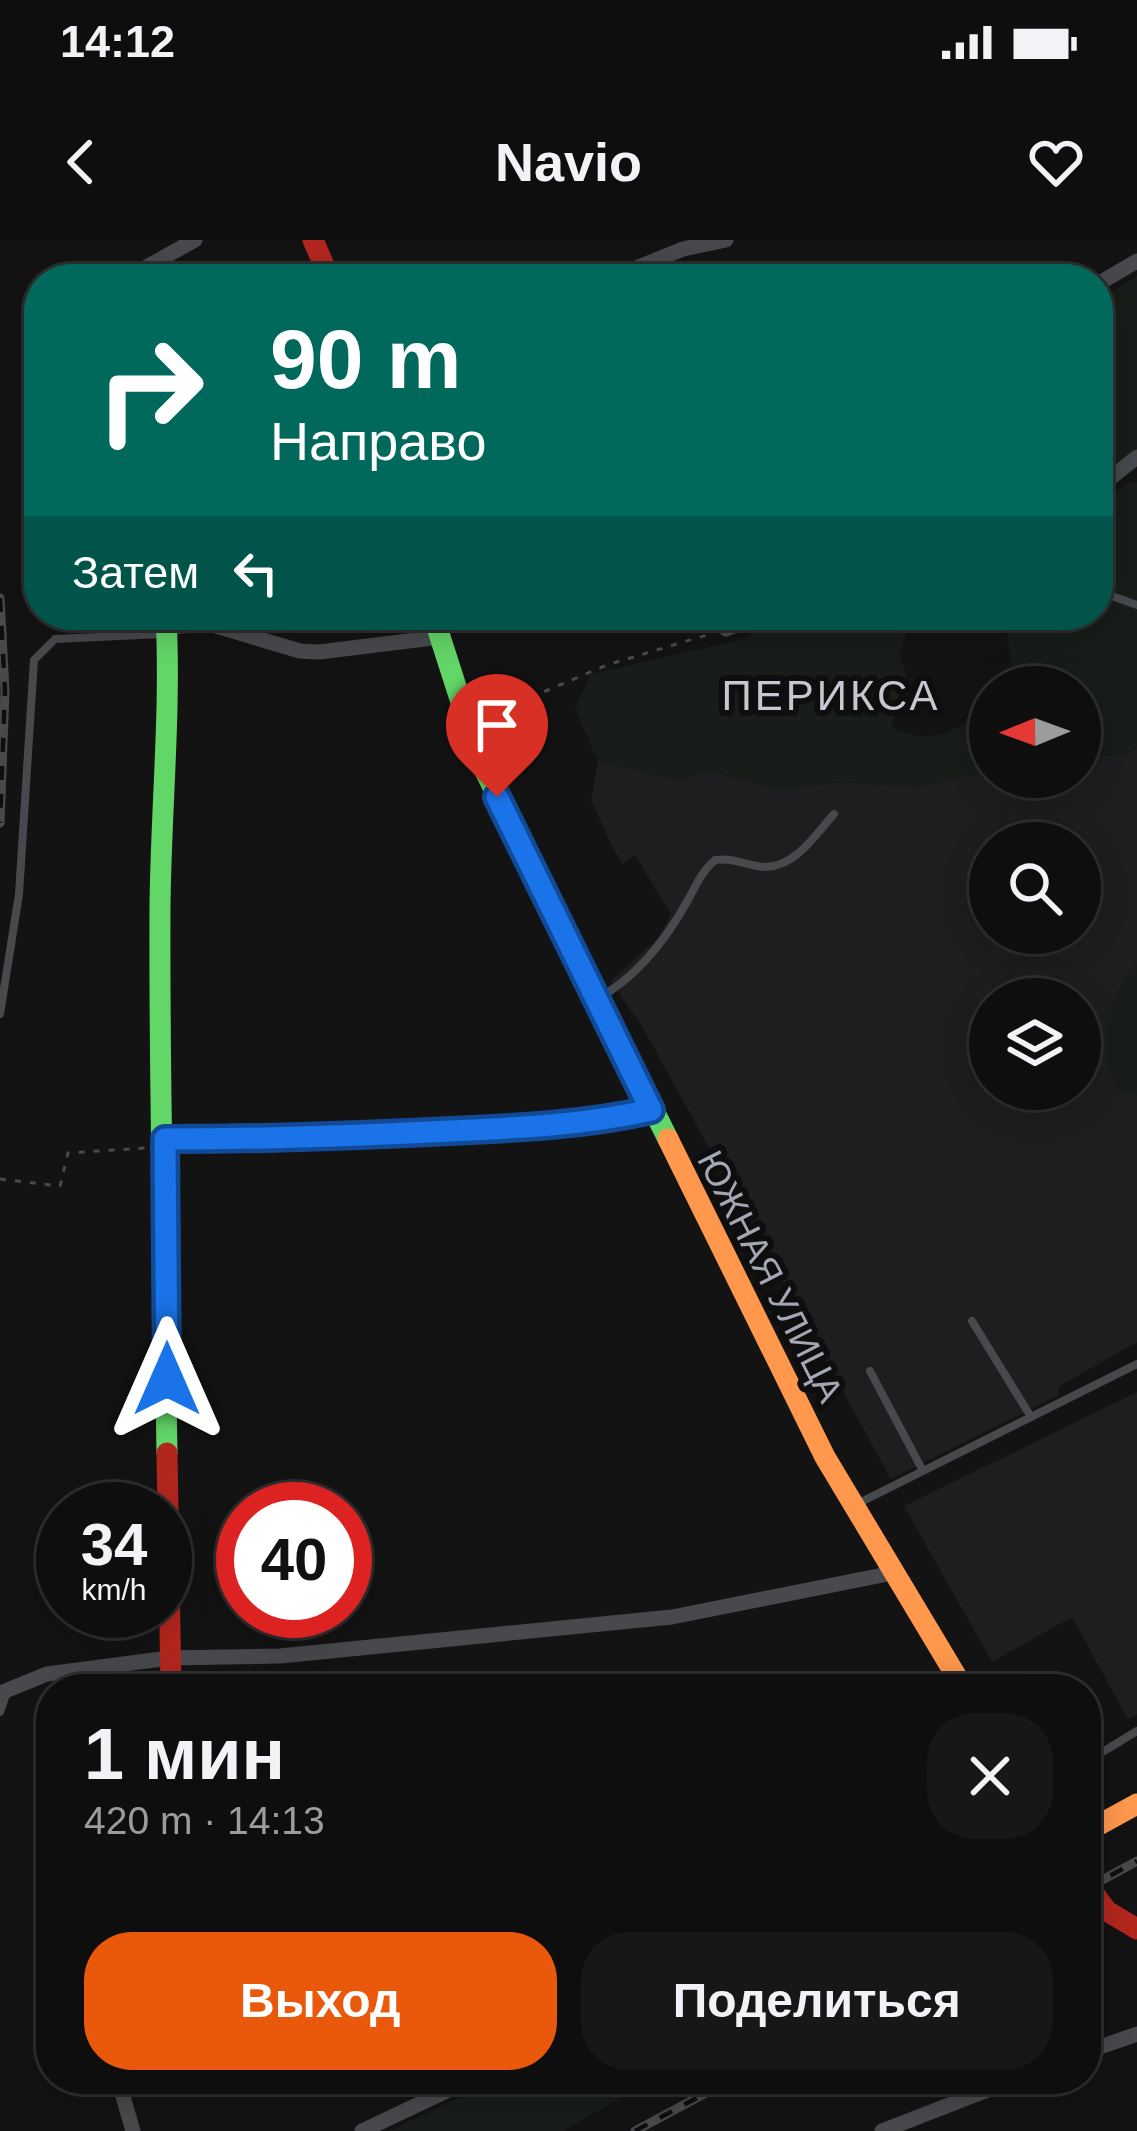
<!DOCTYPE html>
<html lang="ru">
<head>
<meta charset="utf-8">
<style>
  :root { --surface:#0e0e0f; --page:#171718; --text:#f1f3f6; --muted:#9b9c9e; --line:#2e2e2f; --accent:#ea580c }
  body { margin:0; font-family:Arial,sans-serif; background:var(--page); color:var(--text); height:100vh; display:flex; flex-direction:column; font-size:45px; white-space:nowrap }
  * { box-sizing:border-box; margin:0 }
  p { font-size:39px; color:var(--muted) }
  .icon { flex:none; width:66px; height:66px; fill:none; stroke:currentColor; stroke-width:2; stroke-linecap:round; stroke-linejoin:round }
  .map { position:relative; flex:1; overflow:hidden }
  .drawer { position:absolute; left:36px; top:1434px; width:1065px; height:420px; display:flex; flex-direction:column; background:var(--surface); border-radius:48px; box-shadow:0 6px 30px #0003,0 0 0 3px var(--line) }
  .drawer>* { flex:none }
  .top-card { position:absolute; left:24px; top:24px; width:1089px; height:366px; border-radius:48px; box-shadow:0 6px 30px #0003,0 0 0 3px var(--line); background:#00695c; color:#fff; overflow:hidden }
  .needle { width:78px; rotate:269deg }
  .tools { position:absolute; left:969px; top:426px; display:grid; gap:24px }
  .tools a { display:grid; place-items:center; width:132px; height:132px; border-radius:50%; background:var(--surface); box-shadow:0 6px 30px #0003,0 0 0 3px var(--line); font-size:60px }
  .speed { position:absolute; left:36px; top:1242px; display:flex; gap:24px; font-size:60px; font-weight:700; text-align:center }
  .speed>* { display:grid; place-content:center; width:156px; height:156px; border-radius:50%; background:var(--surface); box-shadow:0 6px 30px #0003,0 0 0 3px var(--line); line-height:1 }
  .speed small { font-size:30px; font-weight:400 }
  .speed .limit { border:18px solid #d22; background:#fff; color:#111 }
  .pin { position:absolute; display:grid; place-items:center; width:102px; height:102px; color:#fff; margin:-123px -51px; border-radius:50% 50% 50% 0; rotate:-45deg; box-shadow:0 0 12px #0007 }
  .pin .icon { rotate:45deg }
  .me { position:absolute; width:132px; margin:-66px; rotate:0deg; stroke-linejoin:round; filter:drop-shadow(0 0 9px #0008) }
  .turn { display:flex; align-items:center; gap:42px; height:252px; padding:0 48px; font-size:54px }
  .turn .icon { width:156px; height:156px; stroke-width:2.5 }
  .turn b { display:block; font-size:84px; line-height:102px }
  .then { display:flex; align-items:center; height:114px; padding:0 48px; background:#0003; gap:24px; font-size:45px }
  .round { display:grid; place-items:center; flex:none; width:126px; height:126px; border-radius:48px; background:var(--page) }
  .summary { display:flex; align-items:center; justify-content:space-between; height:204px; padding:0 48px }
  h1 { font-size:72px; font-weight:700; line-height:90px }
  .button { display:flex; gap:24px; margin-top:auto; padding:24px 48px }
  .button a { flex:1; height:138px; border-radius:48px; background:var(--accent); color:#fff; font-size:48px; font-weight:700; line-height:138px; text-align:center }
  .button a+a { background:var(--page); color:var(--text) }
  .status { display:flex; justify-content:space-between; align-items:center; height:84px; padding:0 60px; background:var(--surface); direction:ltr }
  .status svg { height:33px; fill:currentColor }
  header { display:flex; justify-content:space-between; align-items:center; height:156px; padding:0 48px; background:var(--surface); font-size:54px; font-weight:700 }
  .map>svg:first-child { display:block }
</style>
</head>
<body>
<div class="status"><b>14:12</b><svg viewBox="0 0 49 12"><path d="M0 12V9h3v3zM5 12V6h3v6zM10 12V3h3v9zM15 12V0h3v12zM26 1h20v11H26zM47 4h2v5h-2z"/></svg></div>
<header><svg class="icon" aria-label="back" viewBox="0 0 24 24"><path d="M15 5l-7 7 7 7"/></svg>Navio<svg class="icon" aria-label="heart" viewBox="0 0 24 24"><path d="M12 20l-8-8c-3-5 5-10 8-4 3-6 11-1 8 4z"/></svg></header>
<div class="map">
<svg width="1137" height="1891" viewBox="0 0 1137 1891">
  <rect width="100%" height="100%" fill="#131314"/>
  <g fill="#1e1e20" fill-rule="evenodd">
    <path d="M 1137,508 L 1137,1102 L 1060,1146 L 1057,1156 L 891,1239 L 643,788 L 611,741 L 659,697 L 671,674 L 635,615 L 623,624 L 613,608 L 591,560 L 598,522 L 682,540 L 705,530 L 780,549 L 841,542 L 922,547 L 990,530 L 990,537 L 1080,537 L 1080,514 L 1123,516 ZM 990,603 L 1080,603 L 1080,693 L 990,693 ZM 990,759 L 1080,759 L 1080,849 L 990,849 Z"/>
    <polygon points="1137,1152 1137,1475 1128,1480 1072,1377 992,1422 904,1266"/>
  </g>
  <g fill="#181d19">
    <polygon points="1137,36 1137,225 1098,250 1098,60"/>
    <polygon points="1131,242 1137,242 1137,508 1123,516 1080,514 1080,447 1014,447 1005,375 1098,375 1098,262"/>
    <path d="M 791,375 L 914,375 L 899,413 L 907,437 L 891,488 C 942,508 946,488 990,471 L 990,530 L 922,547 L 841,542 L 780,549 L 705,530 L 682,540 L 598,522 L 575,468 L 591,434 L 739,400 Z"/>
    <path d="M 1137,723 L 1137,854 L 1118,852 C 1097,811 1105,757 1137,723 Z"/>
    <polygon points="496,1839 655,1839 563,1891 390,1891"/>
  </g>
  <g fill="none" stroke-linecap="round" stroke-linejoin="round">
    <g stroke="#494a4e" stroke-width="3" stroke-dasharray="6 9" stroke-linecap="butt">
      <polyline points="489,475 607,425 710,394"/>
      <polyline points="0,939 60,946 68,913 145,908"/>
    </g>
    <g stroke="#48494c" stroke-width="8">
      <polyline points="1098,351 1137,365"/>
      <path d="M 597,759 C 637,737 666,700 688,660 C 697,644 701,632 715,620 C 733,617 747,626 764,627 C 795,628 816,594 834,574"/>
      <polyline points="0,774 19,654 34,420 55,399 162,394"/>
      <path d="M 166,899 C 259,899 351,896 445,892 C 513,888 581,886 647,871"/>
      <polyline points="972,1081 1031,1177"/>
      <polyline points="870,1131 923,1231"/>
      <polyline points="855,1265 1137,1124"/>
      <polyline points="0,1472 7,1452"/>
      <polyline points="1086,1522 1137,1491"/>
    </g>
    <g stroke="#48494c" stroke-width="15">
      <polyline points="137,39 141,30 195,0"/>
      <polyline points="609,39 683,9 726,0"/>
      <polyline points="1098,44 1137,21"/>
      <polyline points="1098,248 1137,217"/>
      <polyline points="169,387 209,384 300,411 319,412 441,397"/>
      <polyline points="726,389 761,375"/>
      <polyline points="0,1453 47,1434 169,1418 280,1416 672,1377 893,1333"/>
      <polyline points="1086,1812 1137,1794"/>
      <polyline points="118,1839 133,1891"/>
      <polyline points="362,1891 472,1839"/>
      <polyline points="882,1891 1016,1839"/>
    </g>
    <g stroke="#63d668" stroke-width="21">
      <path d="M 166,375 C 171,472 161,569 160,666 C 159,849 164,1031 167,1213"/>
      <polyline points="433,375 480,521 668,899"/>
    </g>
    <g stroke="#ff974d" stroke-width="21">
      <polyline points="668,899 825,1217 964,1449"/>
      <polyline points="1086,1592 1137,1564"/>
    </g>
    <g stroke="#b3261e" stroke-width="21">
      <polyline points="313,0 330,39"/>
      <polyline points="167,1213 171,1449"/>
      <polyline points="1086,1643 1107,1671 1137,1689"/>
    </g>
    <defs>
      <g id="rail">
        <polyline points="0,358 5,451 0,583"/>
        <polyline points="1086,1649 1137,1621"/>
        <polyline points="635,1891 732,1839"/>
      </g>
    </defs>
    <use href="#rail" stroke="#48494c" stroke-width="9"/>
    <use href="#rail" stroke="#0e0e0f" stroke-width="4.5" stroke-dasharray="14" stroke-linecap="butt"/>
  </g>
  <g fill="none" stroke-linecap="round" stroke-linejoin="round">
    <defs>
      <path id="route" d="M 167,1139 L 165,899 C 260,899 354,896 450,891 C 517,888 585,885 651,870 L 497,557"/>
    </defs>
    <use href="#route" stroke="#114b97" stroke-width="30"/>
    <use href="#route" stroke="#1a73e8" stroke-width="21"/>
  </g>
  <g text-anchor="middle" stroke-width="12" stroke-linejoin="round" paint-order="stroke">
    <g font-size="36" fill="#a4a8b5" stroke="#0e0e0f">
      <text transform="translate(771 1036) rotate(63)" y="13">ЮЖНАЯ УЛИЦА</text>
    </g>
    <g font-size="42" letter-spacing="3" fill="#c5c7d1" stroke="#0e0e0f">
      <text x="831" y="470">ПЕРИКСА</text>
    </g>
  </g>
</svg>
<div class="tools">
<a><svg class="needle" viewBox="-14 -14 28 28"><path d="M0-13l5 13h-10z" fill="#e53935"/><path d="M0 13l5-13h-10z" fill="#9b9c9e"/></svg></a>
<a><svg class="icon" aria-label="search" viewBox="0 0 24 24"><circle cx="10" cy="10" r="6"/><path d="M15 15l6 6"/></svg></a>
<a><svg class="icon" aria-label="layers" viewBox="0 0 24 24"><path d="M12 4l9 5-9 5-9-5zM3 14l9 5 9-5"/></svg></a>
</div>
<div class="speed"><div>34<small>km/h</small></div><div class="limit">40</div></div>
<div class="pin" style="left:497px;top:557px;background:#d93025"><svg class="icon" aria-label="arrive" viewBox="0 0 24 24"><path d="M6 21V4h12l-3 4 3 4H6"/></svg></div>
<svg class="me" style="left:167px;top:1139px" viewBox="-20 -20 40 40"><path d="M0-17L14 15 0 8-14 15z" fill="#1a73e8" stroke="#fff" stroke-width="4"/></svg>
<div class="top-card">
<div class="turn"><svg class="icon" aria-label="right" viewBox="0 0 24 24"><path d="M7 20v-9h11M14 6l5 5-5 5"/></svg><div><b>90 m</b>Направо</div></div>
<div class="then">Затем<svg class="icon" aria-label="left" viewBox="0 0 24 24"><path d="M17 20v-9H6M10 6l-5 5 5 5"/></svg></div>
</div>
<section class="drawer">
<div class="summary"><div><h1>1 мин</h1><p>420 m · 14:13</p></div><a class="round"><svg class="icon" aria-label="close" viewBox="0 0 24 24"><path d="M6 6l12 12M18 6L6 18"/></svg></a></div>
<div class="button"><a>Выход</a><a>Поделиться</a></div>
</section>
</div>
</body>
</html>
